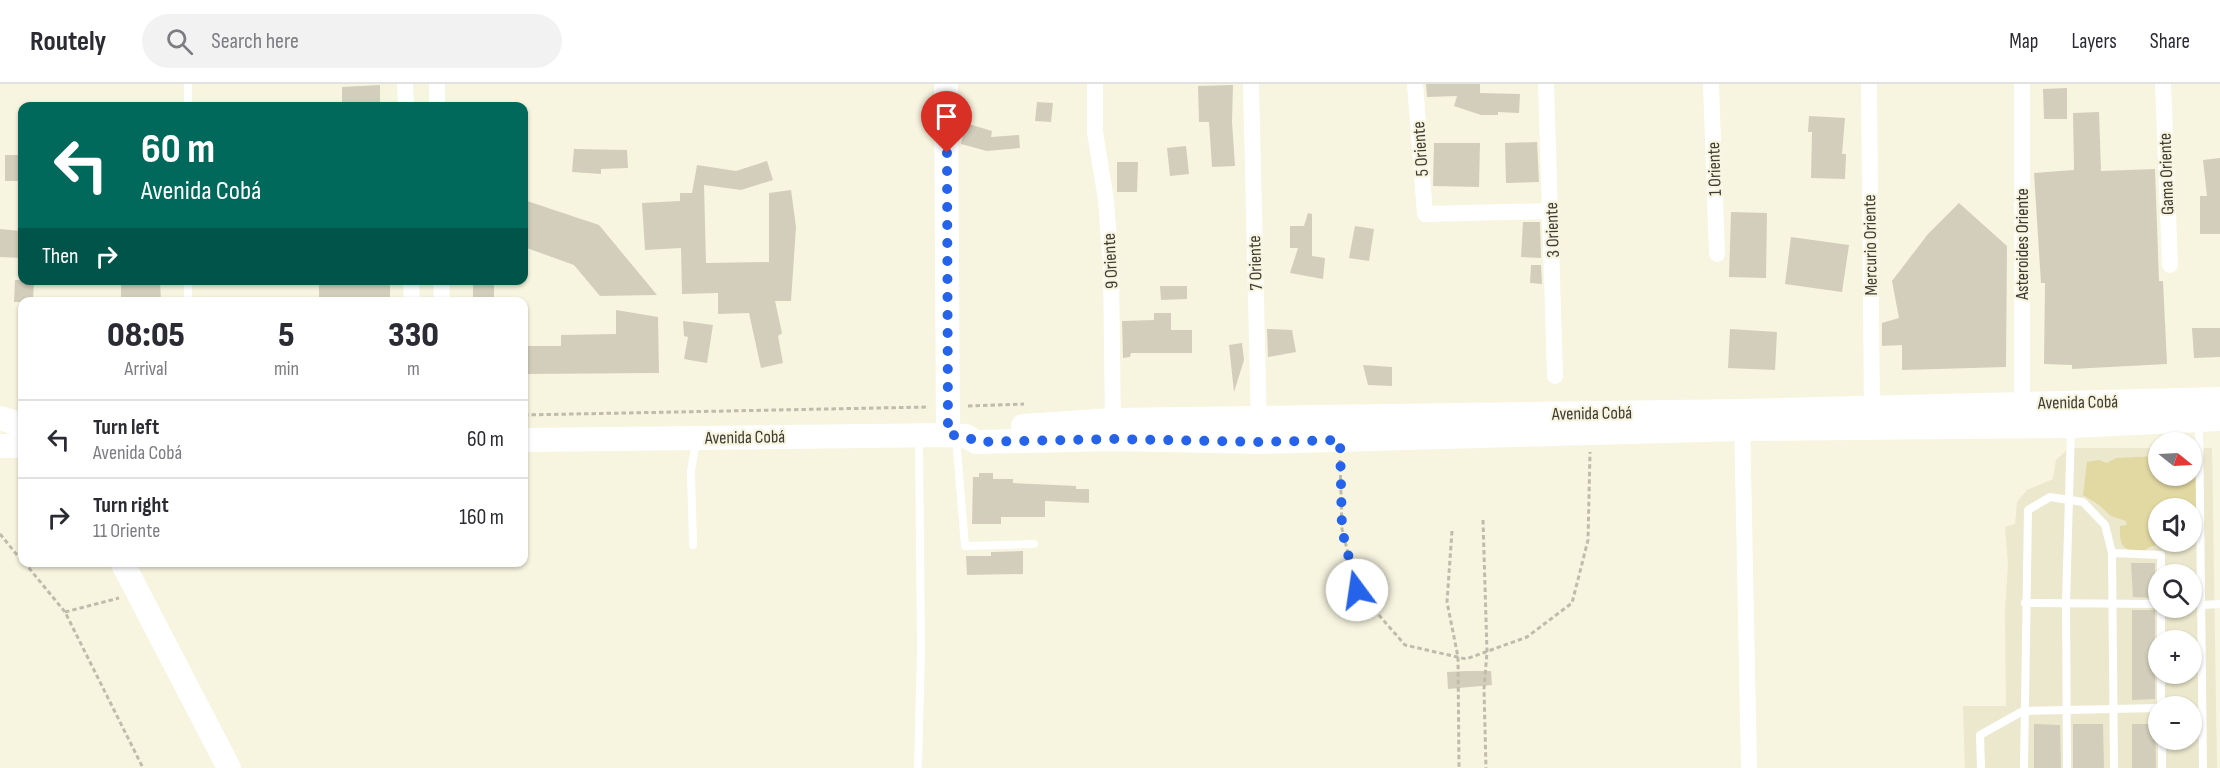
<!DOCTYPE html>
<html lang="en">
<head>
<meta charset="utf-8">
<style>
  :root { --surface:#fff; --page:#f2f2f3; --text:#2b2b33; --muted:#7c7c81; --line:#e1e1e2 }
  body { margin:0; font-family:"Sofia Sans Condensed",sans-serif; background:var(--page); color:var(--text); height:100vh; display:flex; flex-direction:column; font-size:22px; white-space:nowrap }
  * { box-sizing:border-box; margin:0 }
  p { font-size:20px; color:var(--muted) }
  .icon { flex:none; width:33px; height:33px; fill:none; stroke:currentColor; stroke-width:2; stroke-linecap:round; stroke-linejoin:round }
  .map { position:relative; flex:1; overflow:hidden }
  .sheet { position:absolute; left:18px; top:213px; width:510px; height:270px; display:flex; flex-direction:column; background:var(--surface); border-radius:12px; box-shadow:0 2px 4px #0004 }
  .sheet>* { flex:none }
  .banner { position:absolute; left:18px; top:18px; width:510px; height:183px; border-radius:12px; box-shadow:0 2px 4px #0004; background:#00695c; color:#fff; overflow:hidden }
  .needle { width:39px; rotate:108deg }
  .fabs { position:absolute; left:2148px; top:348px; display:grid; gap:12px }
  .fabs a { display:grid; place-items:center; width:54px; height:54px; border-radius:50%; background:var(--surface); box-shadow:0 2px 4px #0004; font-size:30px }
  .pin { position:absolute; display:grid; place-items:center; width:51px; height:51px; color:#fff; margin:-62px -26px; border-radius:50% 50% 50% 0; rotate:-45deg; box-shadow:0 0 6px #0007 }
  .pin .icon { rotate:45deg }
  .me { position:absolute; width:66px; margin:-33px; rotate:346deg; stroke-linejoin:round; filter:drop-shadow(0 0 4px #0008) }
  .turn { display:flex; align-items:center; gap:21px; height:126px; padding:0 24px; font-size:27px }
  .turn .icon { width:78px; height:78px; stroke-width:2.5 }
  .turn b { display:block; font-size:42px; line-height:51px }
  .then { display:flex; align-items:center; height:57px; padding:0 24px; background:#0003; gap:12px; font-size:22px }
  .eta { display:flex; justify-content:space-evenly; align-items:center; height:102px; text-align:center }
  .eta b { font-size:36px; font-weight:800; line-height:42px }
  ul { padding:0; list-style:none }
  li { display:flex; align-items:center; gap:18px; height:78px; padding:0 24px; border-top:2px solid var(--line) }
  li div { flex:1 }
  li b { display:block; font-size:22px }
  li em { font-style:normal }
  header { display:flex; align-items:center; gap:36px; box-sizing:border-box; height:84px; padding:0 30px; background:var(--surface); border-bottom:2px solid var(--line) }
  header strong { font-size:28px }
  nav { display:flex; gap:33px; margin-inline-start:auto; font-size:21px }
  .search { width:420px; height:54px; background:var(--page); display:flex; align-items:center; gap:15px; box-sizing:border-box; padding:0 21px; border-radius:33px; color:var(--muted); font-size:22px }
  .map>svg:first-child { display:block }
</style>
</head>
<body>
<header>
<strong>Routely</strong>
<div class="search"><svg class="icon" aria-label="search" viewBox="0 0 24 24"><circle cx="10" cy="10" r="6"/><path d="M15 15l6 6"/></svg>Search here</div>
<nav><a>Map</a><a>Layers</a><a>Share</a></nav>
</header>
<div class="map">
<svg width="2220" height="684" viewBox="0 0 2220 684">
  <rect width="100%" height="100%" fill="#f7f4df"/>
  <path fill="#ece8cd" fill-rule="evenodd" d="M 2069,364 L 2158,364 L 2158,392 L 2192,392 L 2192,364 L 2212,364 L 2217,684 L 1965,684 L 1963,622 L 2006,622 L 2005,527 L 2008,480 L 2005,443 L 2015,440 L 2017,418 L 2027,406 L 2053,395 L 2056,376 ZM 2158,424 L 2192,424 L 2192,458 L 2158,458 ZM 2158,490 L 2192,490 L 2192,524 L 2158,524 ZM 2158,556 L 2192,556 L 2192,590 L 2158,590 ZM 2158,622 L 2192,622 L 2192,656 L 2158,656 Z"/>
  <path fill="#e2d8a2" d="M 2192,367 L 2196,369 L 2196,436 L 2192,441 L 2192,424 L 2158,424 L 2158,458 L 2162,458 L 2146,465 L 2144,470 C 2124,465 2119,465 2120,442 L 2127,441 L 2126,437 L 2111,432 L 2099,421 L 2083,411 L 2087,378 L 2099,376 L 2107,379 L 2116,374 L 2158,372 L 2158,392 L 2192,392 Z"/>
  <g fill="#d2cebb">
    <polygon points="1426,0 1480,0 1480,9 1520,10 1519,29 1498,28 1498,31 1481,31 1454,22 1457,12 1427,13"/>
    <polygon points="380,1 380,22 342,22 342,3"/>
    <polygon points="1233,1 1232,38 1235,82 1212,83 1209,38 1199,38 1198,2"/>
    <polygon points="2067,4 2067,35 2044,35 2043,5"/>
    <polygon points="1037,18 1053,19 1051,38 1035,37"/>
    <polygon points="2099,28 2101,87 2155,85 2159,197 2163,197 2167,280 2072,285 2072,281 2044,280 2045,199 2041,199 2034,89 2074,86 2073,29"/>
    <polygon points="1809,32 1845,34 1842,70 1846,70 1845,95 1811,94 1812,48 1808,48"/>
    <polygon points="965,39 992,47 991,53 1019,51 1020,64 987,67 961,60"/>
    <polygon points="1537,58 1539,98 1506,99 1505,59"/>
    <polygon points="1434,59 1480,59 1479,103 1433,102"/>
    <polygon points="1186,62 1189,90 1170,92 1167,64"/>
    <polygon points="574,65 627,66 628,84 601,85 601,90 572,88"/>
    <rect x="5" y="71" width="17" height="26"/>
    <polygon points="2220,74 2220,150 2200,150 2200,112 2207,112 2203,76"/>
    <polygon points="767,77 773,96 741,106 704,101 706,179 769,178 769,109 791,106 796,143 791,217 775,217 782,249 778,252 783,279 761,284 749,229 718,230 718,209 682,210 681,164 645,166 642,119 680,117 680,109 692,109 697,81 736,87"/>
    <polygon points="1117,78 1138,78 1137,108 1117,108"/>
    <polygon points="524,116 599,141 657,211 600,212 574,181 524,163"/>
    <polygon points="1959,119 2007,162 2006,283 1902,286 1902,261 1882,262 1882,239 1899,234 1892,197 1928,150"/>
    <polygon points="1731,128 1767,129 1766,194 1729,193"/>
    <polygon points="1308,129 1312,130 1312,172 1325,174 1323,195 1290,189 1298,164 1290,164 1290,142 1304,142"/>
    <polygon points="1523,138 1540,138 1541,174 1521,173"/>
    <polygon points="1355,142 1374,145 1369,177 1349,174"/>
    <polygon points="0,145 22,147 22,174 0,173"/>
    <polygon points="1791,153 1849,161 1842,208 1785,200"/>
    <polygon points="1531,181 1541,181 1542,200 1530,199"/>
    <polygon points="15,196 34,196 33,218 14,218"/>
    <polygon points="121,196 160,196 161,218 121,218"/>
    <rect x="319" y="196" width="71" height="22"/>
    <rect x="473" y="196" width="21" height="22"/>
    <polygon points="1160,202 1187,202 1187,215 1161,216"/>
    <polygon points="616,226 658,233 659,289 524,290 524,262 561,262 561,251 616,250"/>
    <polygon points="1154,229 1171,229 1171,246 1192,246 1192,269 1131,269 1130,273 1123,274 1122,237 1154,236"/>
    <polygon points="683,237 713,241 707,279 684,275 688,253 684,252"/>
    <polygon points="2192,244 2220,244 2220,273 2194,274"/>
    <polygon points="1267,245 1292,246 1296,268 1268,273"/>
    <polygon points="1730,245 1777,248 1775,286 1728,284"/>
    <polygon points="1242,259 1244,276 1234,308 1229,261"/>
    <polygon points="1363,281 1392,283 1392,302 1368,301"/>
    <polygon points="979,389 993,389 993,395 1013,395 1013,399 1076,402 1076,405 1089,405 1089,419 1045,417 1045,433 1001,433 1001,440 972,440 973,393 979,393"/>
    <polygon points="1023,467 1023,490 967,491 966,472 991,472 991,468"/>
    <polygon points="2131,479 2155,479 2155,514 2133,513"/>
    <polygon points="2132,526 2155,526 2155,615 2132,616"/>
    <polygon points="1466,587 1491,587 1492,601 1448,605 1447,588"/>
    <polygon points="2034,640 2060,641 2061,684 2034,684"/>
    <polygon points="2073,640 2103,640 2104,684 2073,684"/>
    <polygon points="2132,640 2155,640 2156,684 2132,684"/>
  </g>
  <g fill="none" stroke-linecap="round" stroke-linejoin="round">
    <g stroke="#bfbcab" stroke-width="3" stroke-dasharray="4.5 3" stroke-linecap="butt">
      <polyline points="968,322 1024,320"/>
      <polyline points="524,331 928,323"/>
      <polyline points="1340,376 1342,445 1357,506 1405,561 1466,575 1527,553 1572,519 1588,456 1590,368"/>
      <polyline points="1483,436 1487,568 1484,605 1486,684"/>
      <polyline points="1452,447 1447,518 1458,573 1459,684"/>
      <polyline points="0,450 22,477"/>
      <polyline points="24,478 65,528 143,684"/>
      <polyline points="65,528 119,514"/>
    </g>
    <g stroke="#fff" stroke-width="8">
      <polyline points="188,22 188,0"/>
      <polyline points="188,218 188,196"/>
      <polyline points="2199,336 2203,684"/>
      <polyline points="956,354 965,462 1034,460"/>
      <polyline points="693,461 691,387 696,357"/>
      <polyline points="2112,469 2161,471 2161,490"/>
      <polyline points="2025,519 2158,520"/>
      <polyline points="2202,521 2220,520"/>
      <polyline points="2161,524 2161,556"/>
      <polyline points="2161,590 2161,622"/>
      <polyline points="2162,656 2162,684"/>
      <polyline points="918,684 921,568 919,355"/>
      <polyline points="1981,684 1980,651 2023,627 2158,624"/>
      <polyline points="2024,684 2028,426 2050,413 2083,418 2105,441 2112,469 2114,684"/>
      <polyline points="2067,684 2066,519 2071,343"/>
    </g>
    <g stroke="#fff" stroke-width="16">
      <polyline points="405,0 406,22"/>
      <polyline points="437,0 437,22"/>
      <polyline points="1095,0 1095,48 1106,116 1111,183 1113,345"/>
      <polyline points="1251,0 1259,344"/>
      <polyline points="1415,0 1425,130 1552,127"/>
      <polyline points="1546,0 1555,292"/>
      <polyline points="1711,0 1717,170"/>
      <polyline points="1869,0 1872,332"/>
      <polyline points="2022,0 2022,328"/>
      <polyline points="2163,0 2170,181"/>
      <polyline points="411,196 412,218"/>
      <polyline points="441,196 442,218"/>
      <polyline points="1742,334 1749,684"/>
    </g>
    <g stroke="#fff" stroke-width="24">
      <polyline points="946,0 948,351"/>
      <polyline points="0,334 22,341"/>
      <polyline points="1023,342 1113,336 1742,327 2220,315"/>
      <polyline points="524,356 948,351 966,352 976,358 1114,355 1259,358 1742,345 2072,342 2220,335"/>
      <polyline points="0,362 22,362"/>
      <polyline points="122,478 229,684"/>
    </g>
  </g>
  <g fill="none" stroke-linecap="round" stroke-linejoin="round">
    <polyline stroke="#2563eb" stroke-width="10" stroke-dasharray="0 18" points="947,69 948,351 966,352 976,358 1114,355 1259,358 1340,356 1342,446 1357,506"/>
  </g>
  <g text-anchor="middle" stroke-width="4.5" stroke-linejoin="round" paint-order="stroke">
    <g font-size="18" fill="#3e3c34" stroke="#f7f4df">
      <text transform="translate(1420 65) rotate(-94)" y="6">5 Oriente</text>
      <text transform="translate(1714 85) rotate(-92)" y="6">1 Oriente</text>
      <text transform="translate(2166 90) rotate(-92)" y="6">Gama Oriente</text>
      <text transform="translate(1552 146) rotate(-92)" y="6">3 Oriente</text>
      <text transform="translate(2022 160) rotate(-90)" y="6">Asteroides Oriente</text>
      <text transform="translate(1870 161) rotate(-91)" y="6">Mercurio Oriente</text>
      <text transform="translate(1110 177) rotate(-93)" y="6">9 Oriente</text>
      <text transform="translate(1255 179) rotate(-92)" y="6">7 Oriente</text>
      <text transform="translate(2078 318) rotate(-1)" y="6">Avenida Cobá</text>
      <text transform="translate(1592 329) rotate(-1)" y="6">Avenida Cobá</text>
      <text transform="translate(745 353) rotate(-1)" y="6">Avenida Cobá</text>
    </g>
  </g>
</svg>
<div class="fabs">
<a><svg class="needle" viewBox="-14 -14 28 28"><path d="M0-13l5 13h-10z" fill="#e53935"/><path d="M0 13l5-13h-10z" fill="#7c7c81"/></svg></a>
<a><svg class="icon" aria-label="sound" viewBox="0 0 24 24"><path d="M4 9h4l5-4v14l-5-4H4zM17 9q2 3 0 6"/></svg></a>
<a><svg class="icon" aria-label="search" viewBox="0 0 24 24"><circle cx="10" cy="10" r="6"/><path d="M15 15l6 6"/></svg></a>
<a>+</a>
<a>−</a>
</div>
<div class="pin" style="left:947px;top:69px;background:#d93025"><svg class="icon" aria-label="arrive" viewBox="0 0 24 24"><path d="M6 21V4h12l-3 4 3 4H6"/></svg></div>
<svg class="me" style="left:1357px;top:506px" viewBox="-20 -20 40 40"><circle r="19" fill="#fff"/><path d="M0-13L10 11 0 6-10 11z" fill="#2563eb"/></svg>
<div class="banner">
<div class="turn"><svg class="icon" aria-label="left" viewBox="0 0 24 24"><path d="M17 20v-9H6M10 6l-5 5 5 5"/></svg><div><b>60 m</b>Avenida Cobá</div></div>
<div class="then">Then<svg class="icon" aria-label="right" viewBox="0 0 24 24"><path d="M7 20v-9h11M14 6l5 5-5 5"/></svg></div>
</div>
<section class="sheet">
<div class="eta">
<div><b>08:05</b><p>Arrival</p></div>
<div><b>5</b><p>min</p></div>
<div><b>330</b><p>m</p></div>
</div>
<ul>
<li><svg class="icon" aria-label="left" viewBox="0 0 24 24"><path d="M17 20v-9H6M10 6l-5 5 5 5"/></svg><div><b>Turn left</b><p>Avenida Cobá</p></div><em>60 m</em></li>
<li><svg class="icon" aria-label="right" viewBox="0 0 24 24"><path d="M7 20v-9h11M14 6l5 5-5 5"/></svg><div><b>Turn right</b><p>11 Oriente</p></div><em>160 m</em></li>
</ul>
</section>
</div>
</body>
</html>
